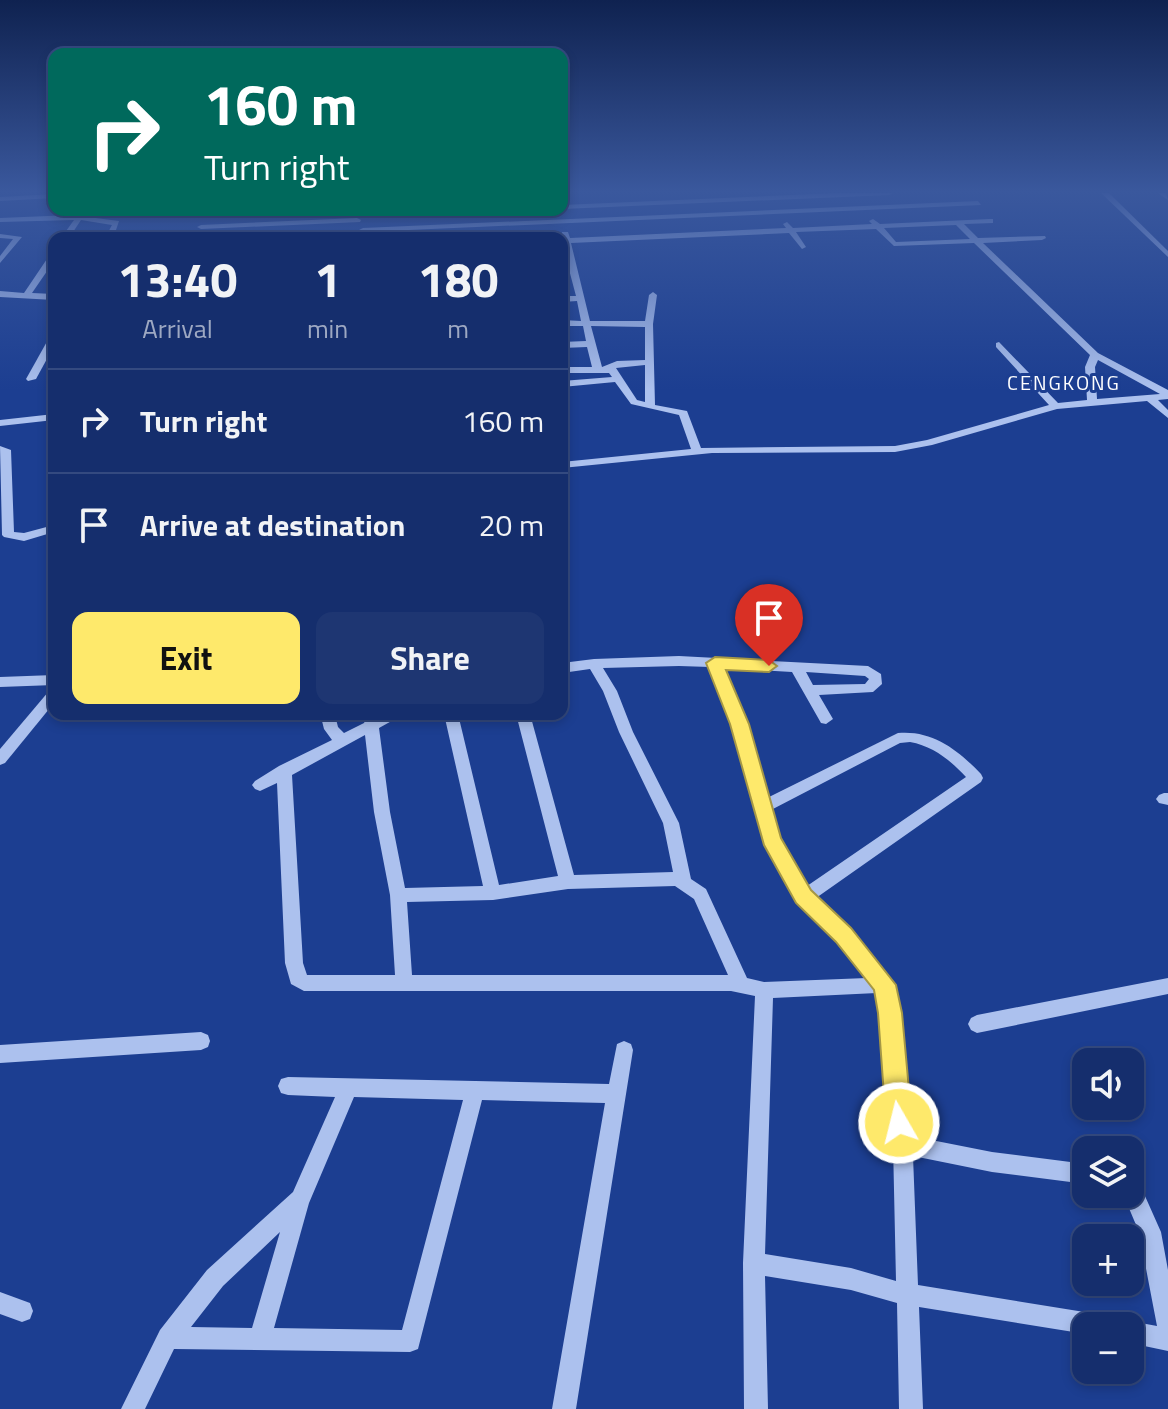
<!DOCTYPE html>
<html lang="en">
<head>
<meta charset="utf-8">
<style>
  :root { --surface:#152e6d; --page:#1e3672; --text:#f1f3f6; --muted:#9da8c2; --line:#344a80; --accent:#fee96b }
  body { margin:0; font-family:"Titillium Web",sans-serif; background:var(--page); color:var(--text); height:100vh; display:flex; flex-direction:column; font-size:30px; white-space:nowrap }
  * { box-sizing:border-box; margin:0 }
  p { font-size:26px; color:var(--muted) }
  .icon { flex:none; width:44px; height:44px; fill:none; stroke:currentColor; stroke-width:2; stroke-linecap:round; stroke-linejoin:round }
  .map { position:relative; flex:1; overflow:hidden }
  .panel { position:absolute; left:48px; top:232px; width:520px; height:488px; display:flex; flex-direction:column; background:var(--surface); border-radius:16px; box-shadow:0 4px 12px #0003,0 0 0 2px var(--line) }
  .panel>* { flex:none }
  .hud { position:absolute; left:48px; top:48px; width:520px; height:168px; border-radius:16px; box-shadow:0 4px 12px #0003,0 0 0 2px var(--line); background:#00695c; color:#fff; overflow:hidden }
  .fabs { position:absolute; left:1072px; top:1048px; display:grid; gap:16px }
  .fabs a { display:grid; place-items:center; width:72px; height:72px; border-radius:16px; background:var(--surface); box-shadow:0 4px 12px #0003,0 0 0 2px var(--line); font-size:40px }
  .pin { position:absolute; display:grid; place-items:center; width:68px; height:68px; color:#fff; margin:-82px -34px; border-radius:50% 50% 50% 0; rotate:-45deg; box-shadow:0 0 8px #0007 }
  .pin .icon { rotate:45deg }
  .me { position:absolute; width:88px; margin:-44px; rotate:352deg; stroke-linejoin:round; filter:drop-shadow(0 0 6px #0008) }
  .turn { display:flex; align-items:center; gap:28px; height:168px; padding:0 24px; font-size:36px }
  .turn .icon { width:104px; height:104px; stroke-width:2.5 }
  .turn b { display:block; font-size:56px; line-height:68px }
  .eta { display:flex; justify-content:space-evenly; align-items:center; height:136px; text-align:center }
  .eta b { font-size:48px; font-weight:700; line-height:56px }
  .primary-button { display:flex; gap:16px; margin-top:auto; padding:16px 24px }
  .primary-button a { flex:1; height:92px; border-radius:16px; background:var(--accent); color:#111; font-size:32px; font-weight:700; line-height:92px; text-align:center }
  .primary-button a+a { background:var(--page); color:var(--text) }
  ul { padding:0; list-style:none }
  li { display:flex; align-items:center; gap:24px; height:104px; padding:0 24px; border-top:2px solid var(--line) }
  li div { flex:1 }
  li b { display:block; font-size:30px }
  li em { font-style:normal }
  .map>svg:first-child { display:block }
</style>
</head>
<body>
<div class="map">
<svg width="1168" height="1409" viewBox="0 0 1168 1409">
  <rect width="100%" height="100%" fill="#1c3e91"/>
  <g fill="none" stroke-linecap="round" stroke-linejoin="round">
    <g fill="#acc1ee" fill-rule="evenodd">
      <polygon points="839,193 893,193 889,195 562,209 562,205"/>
      <polygon points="1101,193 1109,193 1168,251 1168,257"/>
      <polygon points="1158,193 1166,193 1168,200"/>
      <polygon points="54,194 54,198 0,201 0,197"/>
      <polygon points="978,201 981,205 363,232 359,230 363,228"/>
      <polygon points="425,210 485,210 481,212 354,217 350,215 354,213"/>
      <polygon points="72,215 119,221 115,233 169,232 175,238 105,238 112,225 81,220 69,238 61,238 74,220 0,222 0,218"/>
      <polygon points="357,218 361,220 360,222 201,229 197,227 201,225"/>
      <path d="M 873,219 L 880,224 L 990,219 L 993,219 L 993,223 L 964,224 L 978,238 L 1045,236 L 1046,238 L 1042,240 L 983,243 L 1098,353 L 1168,390 L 1168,399 L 1158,400 L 1168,410 L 1168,418 L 1147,401 L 1057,409 L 932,445 L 895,452 L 712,453 L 562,468 L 562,462 L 691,449 L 679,415 L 631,404 L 615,382 L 562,387 L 562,381 L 612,377 L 609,373 L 562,373 L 562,367 L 592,367 L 587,347 L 562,348 L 562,342 L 586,341 L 583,326 L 562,326 L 562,320 L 581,321 L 577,301 L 562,302 L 562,296 L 576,296 L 562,243 L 562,232 L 568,232 L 570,238 L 786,228 L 783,224 L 787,222 L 793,228 L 872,224 L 869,221 ZM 956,225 L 970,239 L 896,242 L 884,228 ZM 876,229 L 894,246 L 974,243 L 1090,355 L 1085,367 L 1087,400 L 1058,403 L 999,342 L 996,343 L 996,347 L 1049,405 L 927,440 L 895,446 L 701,448 L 687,411 L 655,405 L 653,324 L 657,295 L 653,292 L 649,295 L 645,321 L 590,321 L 571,243 L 789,233 L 802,249 L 806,247 L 796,232 ZM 591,326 L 645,327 L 645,360 L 617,361 L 602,367 ZM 1098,360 L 1160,394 L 1097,399 L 1095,367 ZM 645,365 L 645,402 L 637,400 L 616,368 Z"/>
      <polygon points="0,234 22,237 0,263 0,256 13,239 0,238"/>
      <polygon points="51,253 54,253 54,261 32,293 54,294 54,300 0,297 0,291 24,293"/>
      <polygon points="54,335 54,346 36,379 28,381 26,379 49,338"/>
      <polygon points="54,414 54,420 0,426 0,420"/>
      <polygon points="0,446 11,450 14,532 24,533 54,525 54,532 24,541 4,537 2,535"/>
      <path d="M 679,656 L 868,666 L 881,674 L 882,684 L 873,692 L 819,695 L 833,719 L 826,724 L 821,723 L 792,672 L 724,668 L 747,724 L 767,798 L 898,733 C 933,730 958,750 981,774 L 983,778 L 981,782 L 816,898 L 850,930 L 893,985 L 899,1013 L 905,1102 L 911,1136 L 992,1152 L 1086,1164 L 1086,1184 L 992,1172 L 913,1156 L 918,1285 L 1103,1315 L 1111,1318 L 1114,1326 L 1086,1326 L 1086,1334 L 919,1307 L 923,1409 L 899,1409 L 897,1303 L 851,1290 L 765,1276 L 768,1409 L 744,1409 L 743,1263 L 755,996 L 731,991 L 304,991 L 291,984 L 285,963 L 277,783 L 260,791 L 255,789 L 252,785 L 255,781 L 279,766 L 332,740 L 324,729 L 321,717 L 323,714 L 339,714 L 336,719 L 338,727 L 344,733 L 364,723 L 366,719 L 380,714 L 399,714 L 397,718 L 379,728 L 390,812 L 405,888 L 483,886 L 444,714 L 458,714 L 499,885 L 558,876 L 516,714 L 530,714 L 574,875 L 673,872 L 663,823 L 619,732 L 603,691 L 590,669 L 562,673 L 562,663 L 594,659 ZM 679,666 L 710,667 L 733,724 L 763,839 L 798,902 L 838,940 L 867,978 L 764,982 L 747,978 L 706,889 L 691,879 L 679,823 L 633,732 L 617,691 L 603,668 ZM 806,672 L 865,676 L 869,679 L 865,684 L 813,685 ZM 365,735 L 374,812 L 390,895 L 395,975 L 307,975 L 303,963 L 292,775 ZM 910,742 C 933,746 950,760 966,777 L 807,886 L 779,838 L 771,810 L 900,743 ZM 675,886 L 694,899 L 728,975 L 412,975 L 407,902 L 493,900 L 568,889 ZM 877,993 L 881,1013 L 885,1102 L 893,1144 L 896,1281 L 851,1268 L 765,1254 L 773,998 Z"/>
      <polygon points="54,675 54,685 0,687 0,677"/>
      <polygon points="54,689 54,703 5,763 0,765 0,749 49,691"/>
      <polygon points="1164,793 1168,793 1168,805 1159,803 1156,799 1159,795"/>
      <polygon points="1168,978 1168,994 977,1033 971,1030 968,1024 971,1018 977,1015"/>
      <polygon points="201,1032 208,1035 210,1041 208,1047 201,1050 0,1063 0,1045"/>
      <path d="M 624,1041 L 631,1044 L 633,1050 L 576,1409 L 552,1409 L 605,1103 L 482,1100 L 418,1349 L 410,1352 L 174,1349 L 145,1409 L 121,1409 L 160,1330 L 207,1270 L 293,1192 L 335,1097 L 288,1095 L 281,1093 L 278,1086 L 281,1079 L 288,1077 L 609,1084 L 617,1044 ZM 354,1097 L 463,1100 L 402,1330 L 274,1328 L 309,1203 ZM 280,1232 L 252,1328 L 191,1327 L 223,1286 Z"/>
      <polygon points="1130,1175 1137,1178 1161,1232 1168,1270 1168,1351 1130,1343 1130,1326 1121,1326 1130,1321 1157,1326 1139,1232 1123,1194 1130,1194"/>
      <polygon points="0,1292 30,1303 33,1311 30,1319 22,1322 0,1314"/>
    </g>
  </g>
  <linearGradient id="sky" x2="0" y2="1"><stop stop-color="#0f2250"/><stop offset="0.49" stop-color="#3a589d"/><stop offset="1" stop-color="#3a589d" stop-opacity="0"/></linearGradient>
  <rect width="1168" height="390" fill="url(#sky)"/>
  <polygon fill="#fee96b" stroke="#a59746" stroke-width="2" points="715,657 769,660 777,666 769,672 726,670 749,724 781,838 811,890 851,928 896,985 902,1013 912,1123 908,1132 899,1136 890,1132 886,1123 878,1013 874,990 836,942 796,903 764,845 730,724 706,663"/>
  <g text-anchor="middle" stroke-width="6" stroke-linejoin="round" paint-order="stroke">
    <g font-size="20" letter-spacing="2" fill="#fff" stroke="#1c3e91">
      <text x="1064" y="390">CENGKONG</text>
    </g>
  </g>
</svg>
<div class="fabs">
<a><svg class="icon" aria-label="sound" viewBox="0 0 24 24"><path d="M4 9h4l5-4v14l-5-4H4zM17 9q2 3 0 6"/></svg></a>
<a><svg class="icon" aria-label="layers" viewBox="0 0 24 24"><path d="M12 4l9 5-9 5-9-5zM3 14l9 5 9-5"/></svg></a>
<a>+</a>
<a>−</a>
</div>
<div class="pin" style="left:769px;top:666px;background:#d93025"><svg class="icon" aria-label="arrive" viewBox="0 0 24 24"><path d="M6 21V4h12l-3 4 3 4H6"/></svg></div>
<svg class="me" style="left:899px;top:1123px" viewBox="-20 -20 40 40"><circle r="17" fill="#fee96b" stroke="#fff" stroke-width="3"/><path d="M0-11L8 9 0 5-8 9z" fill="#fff"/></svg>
<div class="hud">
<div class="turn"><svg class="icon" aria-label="right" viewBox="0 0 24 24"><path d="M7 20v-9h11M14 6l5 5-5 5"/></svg><div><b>160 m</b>Turn right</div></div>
</div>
<section class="panel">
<div class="eta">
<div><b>13:40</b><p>Arrival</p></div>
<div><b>1</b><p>min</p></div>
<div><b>180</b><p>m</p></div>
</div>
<ul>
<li><svg class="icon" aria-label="right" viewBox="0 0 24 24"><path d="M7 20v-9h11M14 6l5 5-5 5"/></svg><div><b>Turn right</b></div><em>160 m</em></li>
<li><svg class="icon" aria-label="arrive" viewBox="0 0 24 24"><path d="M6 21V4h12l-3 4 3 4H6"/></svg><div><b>Arrive at destination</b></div><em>20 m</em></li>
</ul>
<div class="primary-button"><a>Exit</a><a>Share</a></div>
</section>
</div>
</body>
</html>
